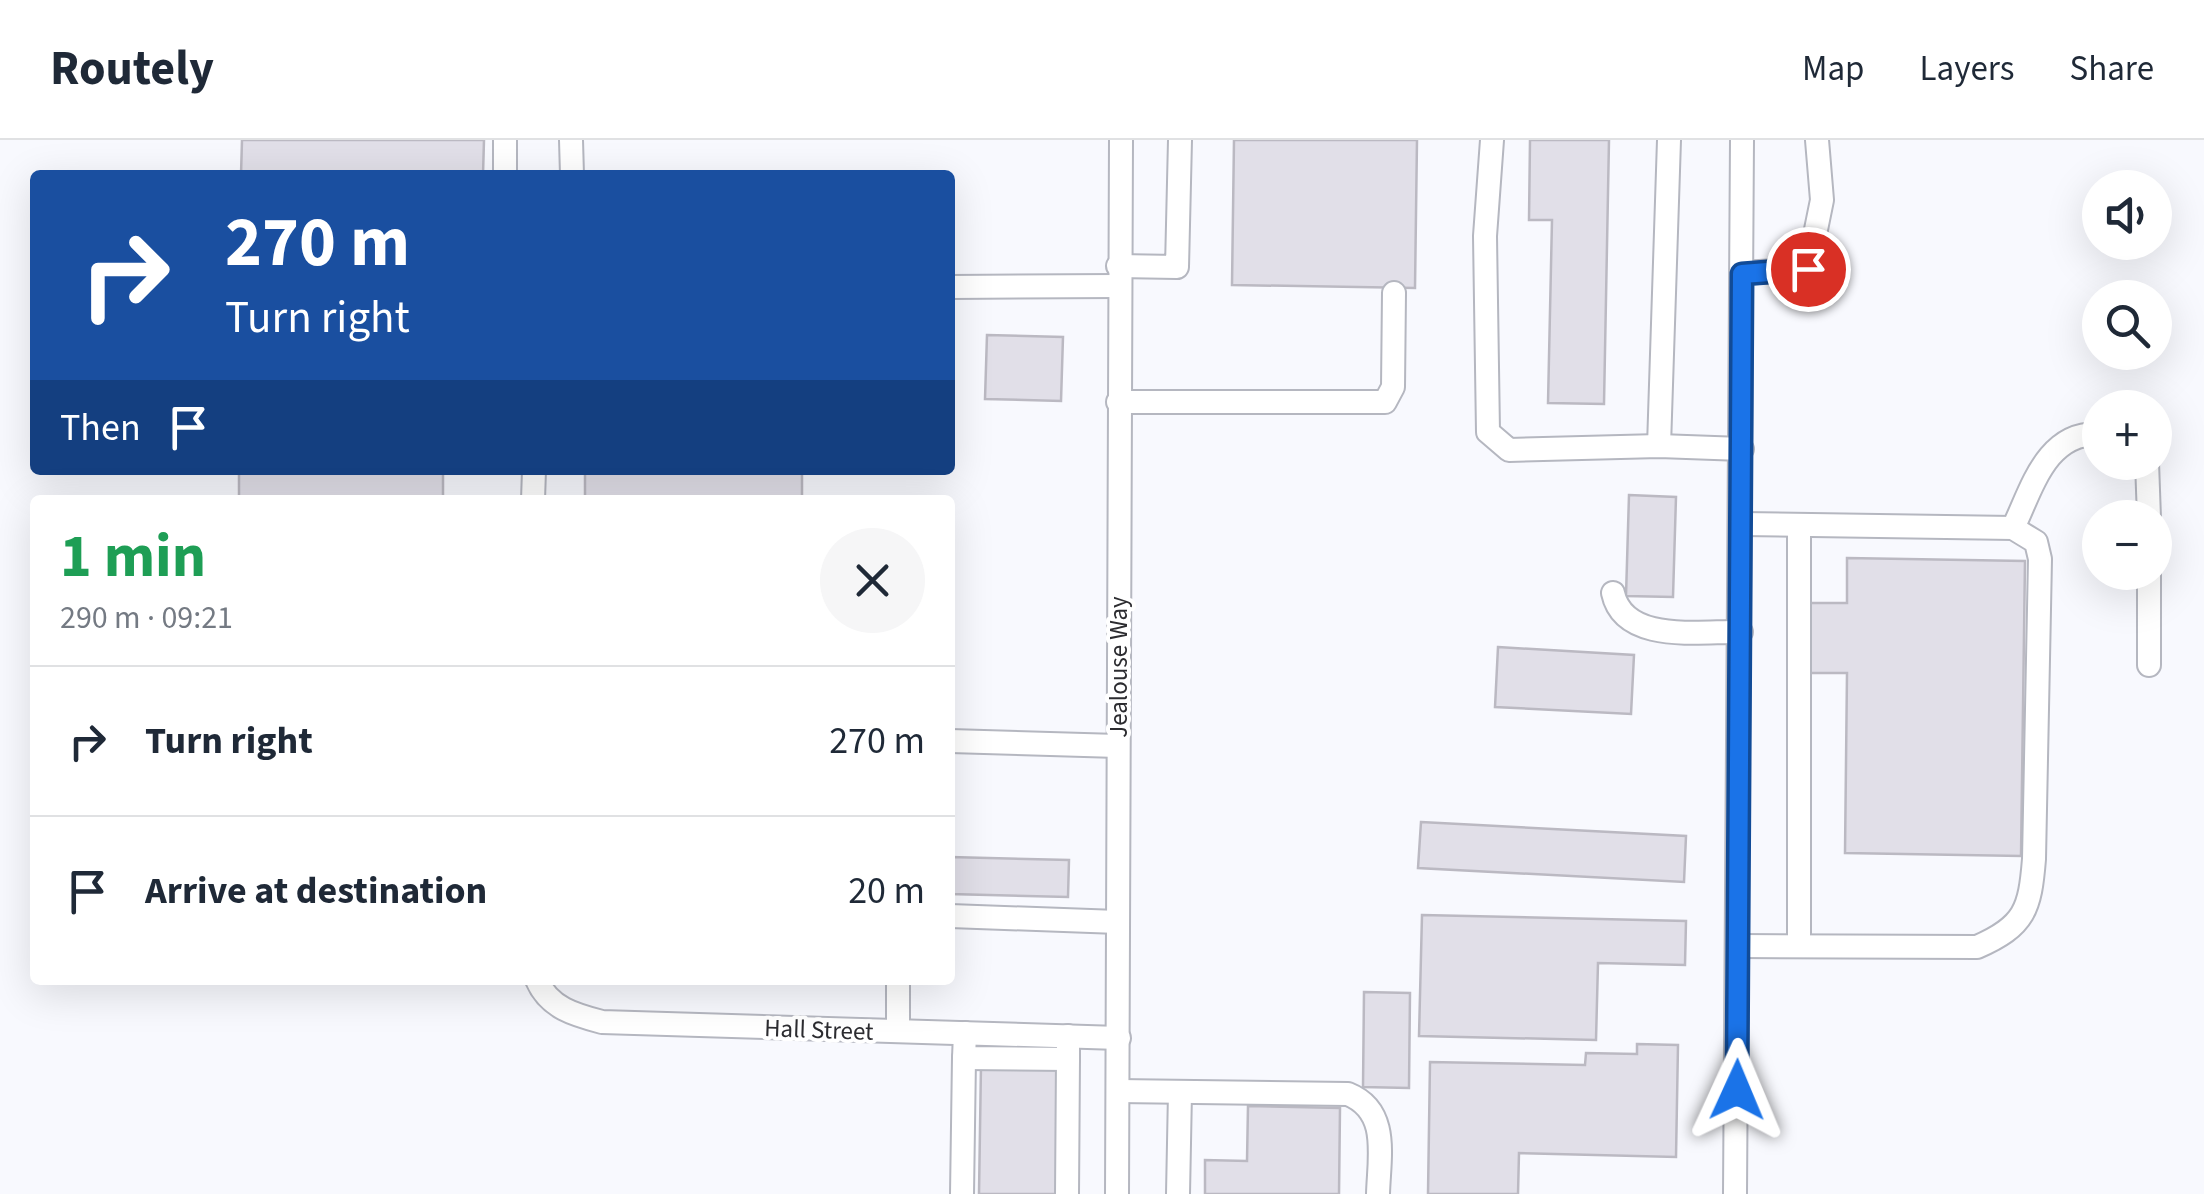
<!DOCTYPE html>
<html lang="en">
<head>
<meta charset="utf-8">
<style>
  :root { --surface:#fff; --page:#f6f6f7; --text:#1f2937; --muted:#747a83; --line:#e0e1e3 }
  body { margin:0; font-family:"Source Sans 3",sans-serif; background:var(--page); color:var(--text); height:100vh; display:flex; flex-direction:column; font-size:38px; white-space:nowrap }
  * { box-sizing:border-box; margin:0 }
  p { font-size:32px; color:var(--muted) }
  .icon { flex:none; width:55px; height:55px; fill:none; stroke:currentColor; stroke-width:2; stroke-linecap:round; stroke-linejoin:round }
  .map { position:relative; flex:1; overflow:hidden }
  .sheet { position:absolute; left:30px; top:355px; width:925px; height:490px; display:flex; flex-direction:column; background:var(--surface); border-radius:10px; box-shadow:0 10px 40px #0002 }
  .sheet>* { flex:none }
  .top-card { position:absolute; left:30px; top:30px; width:925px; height:305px; border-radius:10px; box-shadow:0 10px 40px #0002; background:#1a4fa0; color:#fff; overflow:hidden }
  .controls { position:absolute; left:2082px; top:30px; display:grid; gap:20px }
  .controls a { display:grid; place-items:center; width:90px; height:90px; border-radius:50%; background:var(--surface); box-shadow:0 10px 40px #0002; font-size:50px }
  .pin { position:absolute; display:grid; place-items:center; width:85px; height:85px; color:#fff; margin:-42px; border:5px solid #fff; border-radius:50%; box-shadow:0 2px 10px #0007 }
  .me { position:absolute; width:110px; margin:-55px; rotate:1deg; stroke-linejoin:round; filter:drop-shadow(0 0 8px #0008) }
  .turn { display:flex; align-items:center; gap:35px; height:210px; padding:0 30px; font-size:45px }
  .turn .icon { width:130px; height:130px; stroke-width:2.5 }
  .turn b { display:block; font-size:70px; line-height:85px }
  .then { display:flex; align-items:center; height:95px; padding:0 30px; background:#0003; gap:20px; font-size:38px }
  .round { display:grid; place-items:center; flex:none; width:105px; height:105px; border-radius:52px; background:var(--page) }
  .head { display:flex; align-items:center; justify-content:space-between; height:170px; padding:0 30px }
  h1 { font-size:60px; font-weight:700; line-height:75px; color:#1e9e55 }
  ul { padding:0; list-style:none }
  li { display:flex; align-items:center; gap:30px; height:150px; padding:0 30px; border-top:2px solid var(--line) }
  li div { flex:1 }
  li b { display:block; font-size:38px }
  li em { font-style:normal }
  header { display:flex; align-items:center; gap:60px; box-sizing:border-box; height:140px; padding:0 50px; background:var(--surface); border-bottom:2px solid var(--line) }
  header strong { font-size:48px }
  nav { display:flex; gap:55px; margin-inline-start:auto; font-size:35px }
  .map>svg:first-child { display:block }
</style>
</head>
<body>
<header>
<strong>Routely</strong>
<nav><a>Map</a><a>Layers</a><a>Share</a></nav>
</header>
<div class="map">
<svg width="2204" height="1054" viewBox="0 0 2204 1054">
  <rect width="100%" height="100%" fill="#f8f9fe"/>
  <g fill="#e1dfe8" stroke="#bbb9c2" stroke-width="2.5">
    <polygon points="242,0 484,0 483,35 241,35"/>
    <polygon points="1234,0 1417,0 1415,148 1232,145"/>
    <polygon points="1530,0 1609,0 1604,264 1548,263 1552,80 1529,80"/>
    <polygon points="987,195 1063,197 1061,261 985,259"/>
    <rect x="239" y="330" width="204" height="30"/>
    <rect x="585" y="330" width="217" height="30"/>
    <polygon points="1629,355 1676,357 1673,457 1626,456"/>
    <polygon points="1847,418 2025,421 2021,716 1845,713 1847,533 1809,533 1810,463 1847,463"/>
    <polygon points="1498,507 1634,515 1631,574 1495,567"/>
    <polygon points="1421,682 1686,696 1684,742 1418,728"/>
    <polygon points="950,717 1069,720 1068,757 950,754"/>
    <polygon points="1422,775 1686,781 1685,825 1598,823 1596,900 1419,896"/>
    <polygon points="1364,852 1410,853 1409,948 1363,947"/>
    <polygon points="1637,904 1678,905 1676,1017 1519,1013 1518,1054 1428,1054 1430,922 1585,925 1586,913 1637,914"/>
    <polygon points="981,925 1058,927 1056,1054 979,1054"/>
    <polygon points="1248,966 1340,968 1339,1054 1205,1054 1205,1020 1247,1021"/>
  </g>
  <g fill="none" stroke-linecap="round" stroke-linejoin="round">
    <defs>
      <g id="minor">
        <polyline points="571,0 572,35"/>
        <polyline points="1492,0 1485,96 1488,292 1509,310 1659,306 1742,309"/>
        <polyline points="505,35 505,0"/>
        <polyline points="1118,126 1177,127 1180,0"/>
        <polyline points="1742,133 1808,129 1822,60 1817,0"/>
        <polyline points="950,147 1118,146"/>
        <polyline points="1118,262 1385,262 1393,247 1394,153"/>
        <polyline points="1659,306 1669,0"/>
        <polyline points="2147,322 2149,378"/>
        <polyline points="533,360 534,330"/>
        <polyline points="1799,385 1799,806"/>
        <path d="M 2013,388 C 2032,349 2046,291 2100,294"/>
        <path d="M 1613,453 C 1624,504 1700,491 1741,492"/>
        <polyline points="2149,525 2149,432"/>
        <polyline points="950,601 1118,606"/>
        <polyline points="950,776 1118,782"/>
        <path d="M 1739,806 L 1977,807 C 2025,786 2030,769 2034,719 L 2040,419 L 2036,402 L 2013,388 L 1742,384"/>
        <path d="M 537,840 C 549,868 575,875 602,882 L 1119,898"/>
        <polyline points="898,891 898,840"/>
        <polyline points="965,893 964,918 1068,919 1068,896"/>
        <path d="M 1118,951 L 1348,954 C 1390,971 1379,1017 1378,1054"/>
        <polyline points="962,1054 964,918"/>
        <polyline points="1067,1054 1068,919"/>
        <polyline points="1117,1054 1121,0"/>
        <polyline points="1178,1054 1180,952"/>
        <polyline points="1735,1054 1742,0"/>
      </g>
    </defs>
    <use href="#minor" stroke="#b5b7c0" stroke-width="26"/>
    <use href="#minor" stroke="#fff" stroke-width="22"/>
  </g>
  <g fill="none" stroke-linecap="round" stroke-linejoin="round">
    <defs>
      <polyline id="route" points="1737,950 1742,134 1808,129"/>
    </defs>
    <use href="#route" stroke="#114b97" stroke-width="25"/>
    <use href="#route" stroke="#1a73e8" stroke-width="18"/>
  </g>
  <g text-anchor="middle" stroke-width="8" stroke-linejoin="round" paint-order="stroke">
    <g font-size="25" fill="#2c2c30" stroke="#fff">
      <text transform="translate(1118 527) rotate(-90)" y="9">Jealouse Way</text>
      <text transform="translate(819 889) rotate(2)" y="9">Hall Street</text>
    </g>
  </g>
</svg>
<div class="controls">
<a><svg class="icon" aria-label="sound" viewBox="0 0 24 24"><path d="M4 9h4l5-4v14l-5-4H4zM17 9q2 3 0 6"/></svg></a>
<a><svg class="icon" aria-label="search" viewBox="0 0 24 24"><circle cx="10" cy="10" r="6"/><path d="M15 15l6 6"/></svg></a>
<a>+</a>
<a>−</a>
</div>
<div class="pin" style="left:1808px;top:129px;background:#d93025"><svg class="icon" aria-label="arrive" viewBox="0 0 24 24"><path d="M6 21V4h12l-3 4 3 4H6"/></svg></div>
<svg class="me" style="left:1737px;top:950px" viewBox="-20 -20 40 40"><path d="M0-17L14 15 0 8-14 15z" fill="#1a73e8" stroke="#fff" stroke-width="4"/></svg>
<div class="top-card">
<div class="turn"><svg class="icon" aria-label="right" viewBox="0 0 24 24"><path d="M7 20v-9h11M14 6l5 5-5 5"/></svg><div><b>270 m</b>Turn right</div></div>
<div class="then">Then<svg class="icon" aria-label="arrive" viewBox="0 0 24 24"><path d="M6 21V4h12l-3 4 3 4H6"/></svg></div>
</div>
<section class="sheet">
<div class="head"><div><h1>1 min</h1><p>290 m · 09:21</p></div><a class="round"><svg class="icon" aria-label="close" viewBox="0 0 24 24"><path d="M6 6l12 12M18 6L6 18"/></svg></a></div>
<ul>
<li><svg class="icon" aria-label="right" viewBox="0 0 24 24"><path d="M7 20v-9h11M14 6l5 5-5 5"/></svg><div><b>Turn right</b></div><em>270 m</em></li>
<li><svg class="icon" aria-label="arrive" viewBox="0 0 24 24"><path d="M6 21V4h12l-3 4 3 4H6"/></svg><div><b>Arrive at destination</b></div><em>20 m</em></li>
</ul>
</section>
</div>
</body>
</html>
